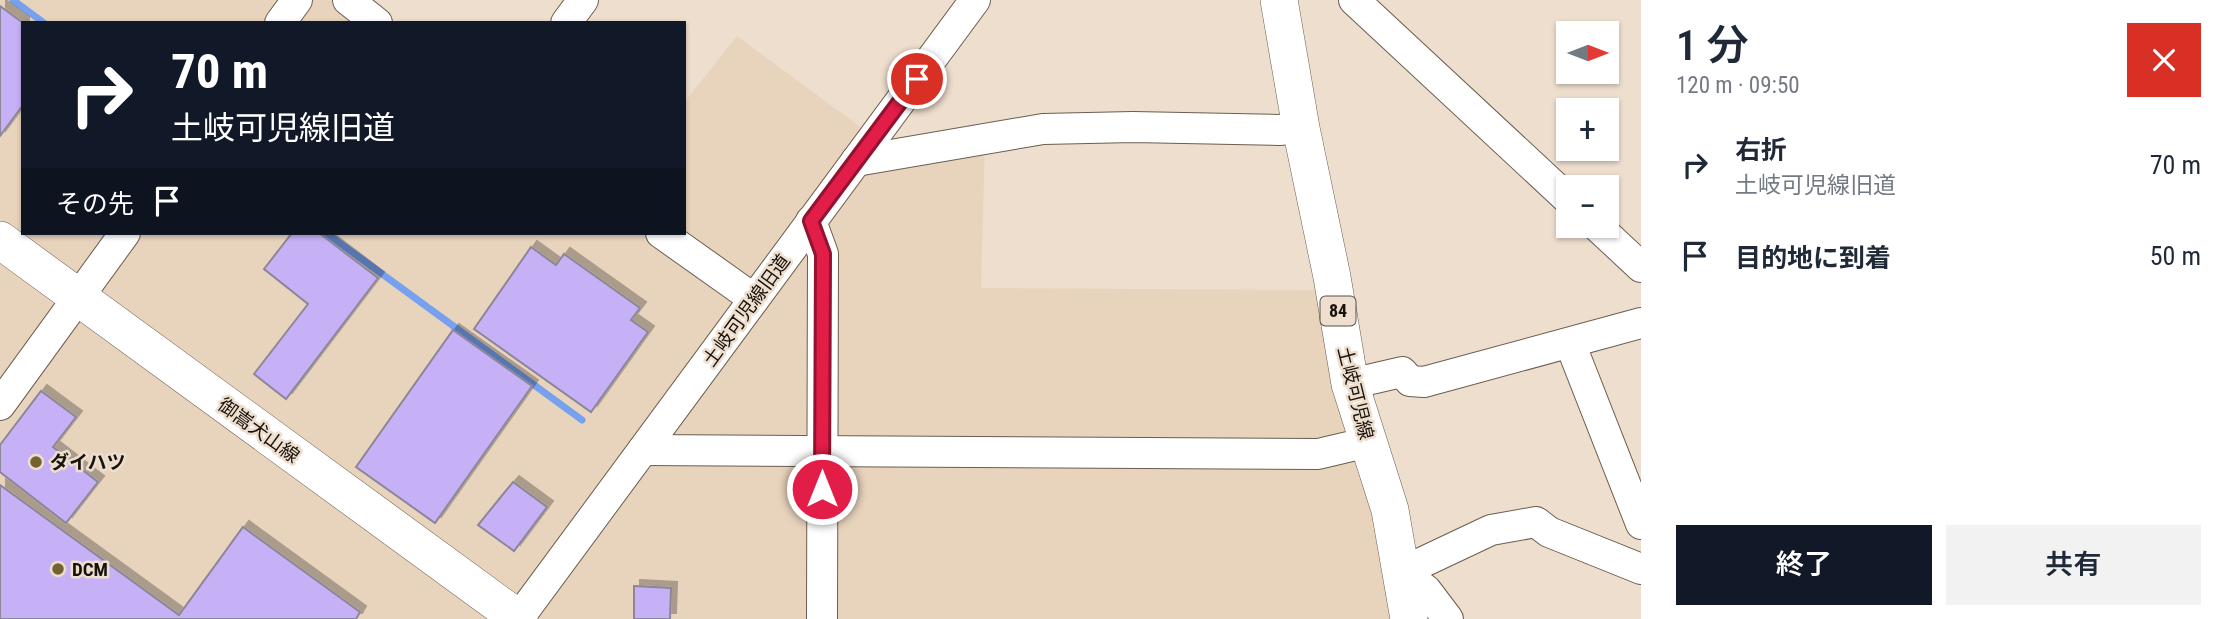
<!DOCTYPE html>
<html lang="ja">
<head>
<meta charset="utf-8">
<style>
  :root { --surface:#fff; --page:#f2f2f3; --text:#1f2937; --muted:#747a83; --accent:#111827 }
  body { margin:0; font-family:"Roboto Condensed","Noto Sans JP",sans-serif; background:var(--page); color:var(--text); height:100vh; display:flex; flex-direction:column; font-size:26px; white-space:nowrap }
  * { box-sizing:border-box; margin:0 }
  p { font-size:23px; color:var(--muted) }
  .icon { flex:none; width:38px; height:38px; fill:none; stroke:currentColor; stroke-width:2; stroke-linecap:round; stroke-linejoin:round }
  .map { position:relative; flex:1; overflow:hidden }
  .panel { display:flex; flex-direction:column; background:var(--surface); width:595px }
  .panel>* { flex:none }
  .guide { position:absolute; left:21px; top:21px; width:665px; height:214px; border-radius:0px; box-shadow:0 2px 5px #0004; background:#111827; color:#fff; overflow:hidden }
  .needle { width:46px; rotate:90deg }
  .fabs { position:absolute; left:1556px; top:21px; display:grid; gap:14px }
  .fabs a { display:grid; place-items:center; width:63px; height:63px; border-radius:0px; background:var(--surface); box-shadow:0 2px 5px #0004; font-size:35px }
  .pin { position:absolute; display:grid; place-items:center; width:60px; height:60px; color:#fff; margin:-30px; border:4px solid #fff; border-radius:50%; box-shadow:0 2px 7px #0007 }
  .me { position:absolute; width:77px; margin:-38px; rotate:0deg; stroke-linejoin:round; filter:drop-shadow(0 0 5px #0008) }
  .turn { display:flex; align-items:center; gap:24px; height:147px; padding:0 35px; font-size:32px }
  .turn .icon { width:91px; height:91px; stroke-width:2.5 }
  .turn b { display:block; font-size:49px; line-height:60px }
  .then { display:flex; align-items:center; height:66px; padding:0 35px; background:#0003; gap:14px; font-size:26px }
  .round { display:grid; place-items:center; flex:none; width:74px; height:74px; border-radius:0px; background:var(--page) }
  .overview { display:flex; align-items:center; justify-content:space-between; height:119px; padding:0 35px }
  h1 { font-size:42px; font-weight:600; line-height:52px }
  .cta { display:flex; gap:14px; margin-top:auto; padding:14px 35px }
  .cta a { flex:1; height:80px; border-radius:0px; background:var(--accent); color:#fff; font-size:28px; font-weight:600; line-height:80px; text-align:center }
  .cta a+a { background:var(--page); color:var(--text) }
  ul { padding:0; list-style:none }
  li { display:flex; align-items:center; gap:21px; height:91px; padding:0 35px }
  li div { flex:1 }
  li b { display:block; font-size:26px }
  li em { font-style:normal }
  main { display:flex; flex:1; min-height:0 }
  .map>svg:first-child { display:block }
</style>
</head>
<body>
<main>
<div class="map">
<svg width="1641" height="619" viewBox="0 0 1641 619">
  <defs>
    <filter id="shadow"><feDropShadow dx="6" dy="-6" stdDeviation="0" flood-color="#0004"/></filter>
  </defs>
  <rect width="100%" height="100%" fill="#eedece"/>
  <polygon fill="#e8d3bd" points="0,0 348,0 377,23 23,23 23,233 684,233 684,103 737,36 874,137 857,160 985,139 981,288 1334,290 1409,619 0,619"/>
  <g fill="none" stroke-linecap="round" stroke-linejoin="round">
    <g stroke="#77a1ee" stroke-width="7">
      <polyline points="13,0 44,23"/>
      <polyline points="326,233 582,420"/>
    </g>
  </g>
  <g fill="#c7b1f6" stroke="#8b8698" stroke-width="2" filter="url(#shadow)">
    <polygon points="0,6 23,23 23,105 0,136"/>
    <polygon points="292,233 319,233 378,278 286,399 254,374 308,304 264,269"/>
    <polygon points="531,247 556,265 564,254 640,308 631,320 648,332 591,412 474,329"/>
    <polygon points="453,330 532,386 435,523 356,467"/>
    <polygon points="41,391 76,417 53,447 98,482 66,523 0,472 0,445"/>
    <polygon points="513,482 547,507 514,551 478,525"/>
    <polygon points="0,485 179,615 243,527 360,612 356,619 0,619"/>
    <polygon points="634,586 671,588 670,619 634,619"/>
  </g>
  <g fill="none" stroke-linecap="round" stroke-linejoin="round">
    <defs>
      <g id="minor">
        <polyline points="348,0 377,23"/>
        <polyline points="1354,0 1568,199"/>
        <polyline points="280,23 297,0"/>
        <polyline points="566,23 583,0"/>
        <polyline points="856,161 1043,129 1133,127 1279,130 1301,128"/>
        <polyline points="811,221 823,254 822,619"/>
        <polyline points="1597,226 1641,267"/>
        <polyline points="661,233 754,299"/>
        <polyline points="1570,343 1641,524"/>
        <polyline points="1350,384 1402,372 1410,381 1424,382 1641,323"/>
        <polyline points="0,405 125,233"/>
        <polyline points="643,450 1318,454 1369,442"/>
        <polyline points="518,619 975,0"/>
        <polyline points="1448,619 1426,590 1402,572 1491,530 1536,522 1549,532 1641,569"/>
      </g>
      <g id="major">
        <polyline points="1279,0 1301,128 1332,277 1350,384 1390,510 1409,619"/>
        <polyline points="0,240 519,619"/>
      </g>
    </defs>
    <use href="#minor" stroke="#6b5d4f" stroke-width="32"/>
    <use href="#major" stroke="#6b5d4f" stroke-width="38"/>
    <use href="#minor" stroke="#fff" stroke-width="30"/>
    <use href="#major" stroke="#fff" stroke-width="37"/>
  </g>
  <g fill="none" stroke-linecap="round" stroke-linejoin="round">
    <defs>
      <polyline id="route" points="822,489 823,254 811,221 917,79"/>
    </defs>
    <use href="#route" stroke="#92132f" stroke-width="18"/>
    <use href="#route" stroke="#e11d48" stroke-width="12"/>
  </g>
  <g fill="#746230" stroke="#eedece" stroke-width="2.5">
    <circle cx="36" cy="462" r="7"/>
    <circle cx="58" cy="569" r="7"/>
  </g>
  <g text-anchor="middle" stroke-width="5" stroke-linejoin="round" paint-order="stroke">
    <rect fill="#eedece" stroke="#584f46" stroke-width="2" x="1320.5" y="296.5" width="35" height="29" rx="5"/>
    <g font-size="18" font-weight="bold" fill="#17120c">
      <text x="1338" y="317">84</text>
    </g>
    <g font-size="19" fill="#17120c" stroke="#eedece">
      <text transform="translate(746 310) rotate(-54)" y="7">土岐可児線旧道</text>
      <text transform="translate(1356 393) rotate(76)" y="7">土岐可児線</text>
      <text transform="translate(259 430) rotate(36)" y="7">御嵩犬山線</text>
    </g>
    <g font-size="19" font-weight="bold" fill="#17120c" stroke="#eedece" text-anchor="start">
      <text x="50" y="469">ダイハツ</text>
      <text x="72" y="576">DCM</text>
    </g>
  </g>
</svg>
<div class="fabs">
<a><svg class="needle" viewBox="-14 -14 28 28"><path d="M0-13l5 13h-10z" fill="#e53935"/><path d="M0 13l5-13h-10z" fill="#747a83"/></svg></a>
<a>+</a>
<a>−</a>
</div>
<div class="pin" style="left:917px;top:79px;background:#d93025"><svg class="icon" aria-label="arrive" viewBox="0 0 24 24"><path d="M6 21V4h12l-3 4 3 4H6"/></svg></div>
<svg class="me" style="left:822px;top:489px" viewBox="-20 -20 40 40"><circle r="17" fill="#e11d48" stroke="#fff" stroke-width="3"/><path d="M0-11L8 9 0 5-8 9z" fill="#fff"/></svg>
<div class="guide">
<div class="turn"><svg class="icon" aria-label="right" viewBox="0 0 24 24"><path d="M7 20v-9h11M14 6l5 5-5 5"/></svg><div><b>70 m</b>土岐可児線旧道</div></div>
<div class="then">その先<svg class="icon" aria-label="arrive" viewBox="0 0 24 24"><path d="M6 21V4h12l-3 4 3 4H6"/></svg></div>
</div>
</div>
<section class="panel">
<div class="overview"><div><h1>1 分</h1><p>120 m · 09:50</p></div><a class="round" style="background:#d93025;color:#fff"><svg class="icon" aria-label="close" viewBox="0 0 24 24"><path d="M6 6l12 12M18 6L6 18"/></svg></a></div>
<ul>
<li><svg class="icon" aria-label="right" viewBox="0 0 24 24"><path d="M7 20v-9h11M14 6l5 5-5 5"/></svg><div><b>右折</b><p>土岐可児線旧道</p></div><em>70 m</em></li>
<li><svg class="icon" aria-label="arrive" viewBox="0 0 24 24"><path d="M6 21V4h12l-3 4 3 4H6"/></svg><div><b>目的地に到着</b></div><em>50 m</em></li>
</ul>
<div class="cta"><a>終了</a><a>共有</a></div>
</section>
</main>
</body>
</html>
